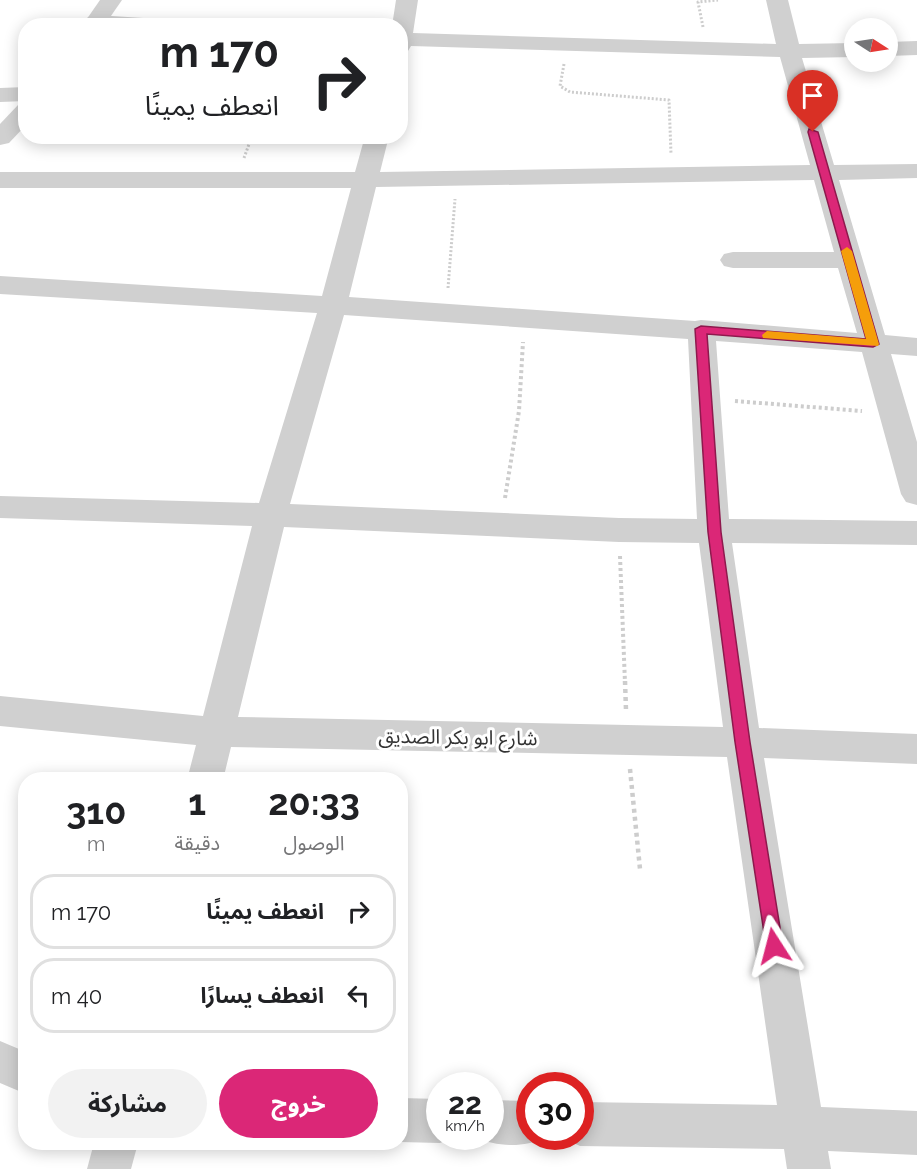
<!DOCTYPE html>
<html lang="ar">
<head>
<meta charset="utf-8">
<style>
  :root { --surface:#fff; --page:#f2f2f2; --text:#202124; --muted:#757577; --line:#e0e0e0; --accent:#db2777 }
  body { margin:0; font-family:Raleway,"Noto Sans Arabic",sans-serif; background:var(--page); color:var(--text); direction:rtl; height:100vh; display:flex; flex-direction:column; font-size:22px; white-space:nowrap }
  * { box-sizing:border-box; margin:0 }
  p { font-size:20px; color:var(--muted) }
  .icon { flex:none; width:33px; height:33px; fill:none; stroke:currentColor; stroke-width:2; stroke-linecap:round; stroke-linejoin:round }
  .map { position:relative; flex:1; overflow:hidden; direction:ltr }
  .sheet { position:absolute; left:18px; top:772px; width:390px; height:378px; display:flex; flex-direction:column; background:var(--surface); border-radius:24px; box-shadow:0 3px 15px #0003; direction:rtl }
  .sheet>* { flex:none }
  .banner { position:absolute; left:18px; top:18px; width:390px; height:126px; border-radius:24px; box-shadow:0 3px 15px #0003; direction:rtl; background:#fff; color:var(--text); overflow:hidden }
  .needle { width:39px; rotate:102deg }
  .buttons { position:absolute; left:844px; top:18px; display:grid; gap:12px }
  .buttons a { display:grid; place-items:center; width:54px; height:54px; border-radius:50%; background:var(--surface); box-shadow:0 3px 15px #0003; font-size:30px }
  .speed { position:absolute; left:426px; top:1072px; display:flex; gap:12px; font-size:30px; font-weight:700; text-align:center }
  .speed>* { display:grid; place-content:center; width:78px; height:78px; border-radius:50%; background:var(--surface); box-shadow:0 3px 15px #0003; line-height:1 }
  .speed small { font-size:15px; font-weight:400 }
  .speed .limit { border:9px solid #d22; background:#fff; color:#111 }
  .pin { position:absolute; display:grid; place-items:center; width:51px; height:51px; color:#fff; margin:-62px -26px; border-radius:50% 50% 50% 0; rotate:-45deg; box-shadow:0 0 6px #0007 }
  .pin .icon { rotate:45deg }
  .me { position:absolute; width:66px; margin:-33px; rotate:351deg; stroke-linejoin:round; filter:drop-shadow(0 0 4px #0008) }
  .turn { display:flex; align-items:center; gap:21px; height:126px; padding:0 30px; font-size:27px }
  .turn .icon { width:78px; height:78px; stroke-width:2.5 }
  .turn b { display:block; font-size:42px; line-height:51px }
  .eta { display:flex; justify-content:space-evenly; align-items:center; height:102px; text-align:center }
  .eta b { font-size:36px; font-weight:700; line-height:42px }
  .primary-button { display:flex; gap:12px; margin-top:auto; padding:12px 30px }
  .primary-button a { flex:1; height:69px; border-radius:36px; background:var(--accent); color:#fff; font-size:24px; font-weight:700; line-height:69px; text-align:center }
  .primary-button a+a { background:var(--page); color:var(--text) }
  ul { padding:0; list-style:none }
  li { display:flex; align-items:center; gap:18px; height:75px; margin:0 12px 9px; padding:0 18px; border:3px solid var(--line); border-radius:24px }
  li div { flex:1 }
  li b { display:block; font-size:22px }
  li em { font-style:normal }
  .map>svg:first-child { display:block }
</style>
</head>
<body>
<div class="map">
<svg width="917" height="1169" viewBox="0 0 917 1169">
  <rect width="100%" height="100%" fill="#fff"/>
  <g fill="none" stroke-linecap="round" stroke-linejoin="round">
    <g stroke="#cdcdcd" stroke-width="3" stroke-dasharray="2 2" stroke-linecap="butt">
      <polyline points="703,27 698,2 718,0"/>
      <polyline points="564,64 560,86 570,92 669,100 671,154"/>
      <polyline points="244,158 252,136"/>
      <polyline points="448,288 455,199"/>
    </g>
    <g stroke="#cdcdcd" stroke-width="4" stroke-dasharray="3 3" stroke-linecap="butt">
      <polyline points="735,401 862,411"/>
      <polyline points="505,498 519,411 523,342"/>
      <polyline points="620,556 625,683"/>
    </g>
    <g stroke="#cdcdcd" stroke-width="4.5" stroke-dasharray="4 4" stroke-linecap="butt">
      <polyline points="625,681 626,710"/>
      <polyline points="630,769 640,869"/>
    </g>
    <g fill="#d0d0d0" fill-rule="evenodd">
      <path d="M 396,0 L 418,0 L 413,33 L 776,44 L 766,0 L 788,0 L 799,44 L 855,43 L 855,57 L 802,58 L 834,165 L 917,164 L 917,178 L 839,180 L 885,335 L 917,338 L 917,356 L 891,354 L 917,442 L 917,505 L 906,502 L 901,494 L 862,352 L 716,341 L 729,519 L 917,521 L 917,545 L 732,543 L 759,728 L 917,734 L 917,764 L 764,758 L 821,1107 L 917,1111 L 917,1155 L 828,1151 L 831,1169 L 787,1169 L 784,1149 L 580,1146 L 565,1139 L 564,1137 L 580,1137 L 580,1102 L 777,1105 L 727,757 L 231,747 L 223,780 L 187,780 L 196,745 L 0,726 L 0,696 L 203,716 L 252,526 L 0,518 L 0,496 L 259,503 L 317,313 L 0,294 L 0,276 L 322,296 L 351,188 L 0,188 L 0,172 L 355,172 L 365,136 L 389,136 L 380,172 L 810,165 L 780,57 L 411,46 L 408,51 L 400,53 L 400,26 L 392,26 ZM 814,180 L 834,252 L 733,252 L 724,254 L 720,260 L 724,266 L 733,268 L 838,268 L 857,333 L 701,320 L 695,321 L 349,297 L 376,187 ZM 344,315 L 688,339 L 697,519 L 619,518 L 290,504 ZM 284,527 L 619,542 L 699,543 L 723,727 L 238,717 Z"/>
      <polygon points="96,15 159,19 167,21 170,26 87,26 85,22 88,17"/>
      <polygon points="917,41 917,55 888,56 888,42"/>
      <polygon points="26,87 26,101 0,102 0,88"/>
      <polygon points="0,1041 26,1052 26,1094 0,1083"/>
      <polygon points="400,1098 440,1099 440,1137 454,1137 440,1143 400,1142"/>
      <path d="M 490,1100 L 530,1101 L 530,1137 L 545,1138 C 523,1148 497,1147 475,1137 L 490,1137 Z"/>
      <polygon points="94,1143 138,1143 131,1169 87,1169"/>
    </g>
    <g fill="#d0d0d0" fill-rule="evenodd">
      <polygon points="100,0 122,0 104,26 82,26"/>
      <polygon points="26,103 26,125 9,143 0,145 0,124 18,105"/>
    </g>
  </g>
  <polygon fill="#db2777" stroke="#8e194d" stroke-width="1.5" points="809,129 818,132 879,344 873,347 707,334 721,532 750,742 783,946 780,952 774,954 768,952 766,946 735,742 708,532 695,329 701,326 866,339 808,132"/>
  <polygon fill="#f59e0b" points="847,247 852,251 879,344 878,346 763,338 762,335 767,331 866,339 841,251"/>
  <g text-anchor="middle" stroke-width="6" stroke-linejoin="round" paint-order="stroke">
    <g font-size="20" fill="#333" stroke="#fff">
      <text transform="translate(458 737) rotate(1)" y="7">شارع ابو بكر الصديق</text>
    </g>
  </g>
</svg>
<div class="buttons">
<a><svg class="needle" viewBox="-14 -14 28 28"><path d="M0-13l5 13h-10z" fill="#e53935"/><path d="M0 13l5-13h-10z" fill="#757577"/></svg></a>
</div>
<div class="speed"><div>22<small>km/h</small></div><div class="limit">30</div></div>
<div class="pin" style="left:813px;top:132px;background:#d93025"><svg class="icon" aria-label="arrive" viewBox="0 0 24 24"><path d="M6 21V4h12l-3 4 3 4H6"/></svg></div>
<svg class="me" style="left:774px;top:946px" viewBox="-20 -20 40 40"><path d="M0-17L14 15 0 8-14 15z" fill="#db2777" stroke="#fff" stroke-width="4"/></svg>
<div class="banner">
<div class="turn"><svg class="icon" aria-label="right" viewBox="0 0 24 24"><path d="M7 20v-9h11M14 6l5 5-5 5"/></svg><div><b>170 m</b>انعطف يمينًا</div></div>
</div>
<section class="sheet">
<div class="eta">
<div><b>20:33</b><p>الوصول</p></div>
<div><b>1</b><p>دقيقة</p></div>
<div><b>310</b><p>m</p></div>
</div>
<ul>
<li><svg class="icon" aria-label="right" viewBox="0 0 24 24"><path d="M7 20v-9h11M14 6l5 5-5 5"/></svg><div><b>انعطف يمينًا</b></div><em>170 m</em></li>
<li><svg class="icon" aria-label="left" viewBox="0 0 24 24"><path d="M17 20v-9H6M10 6l-5 5 5 5"/></svg><div><b>انعطف يسارًا</b></div><em>40 m</em></li>
</ul>
<div class="primary-button"><a>خروج</a><a>مشاركة</a></div>
</section>
</div>
</body>
</html>
